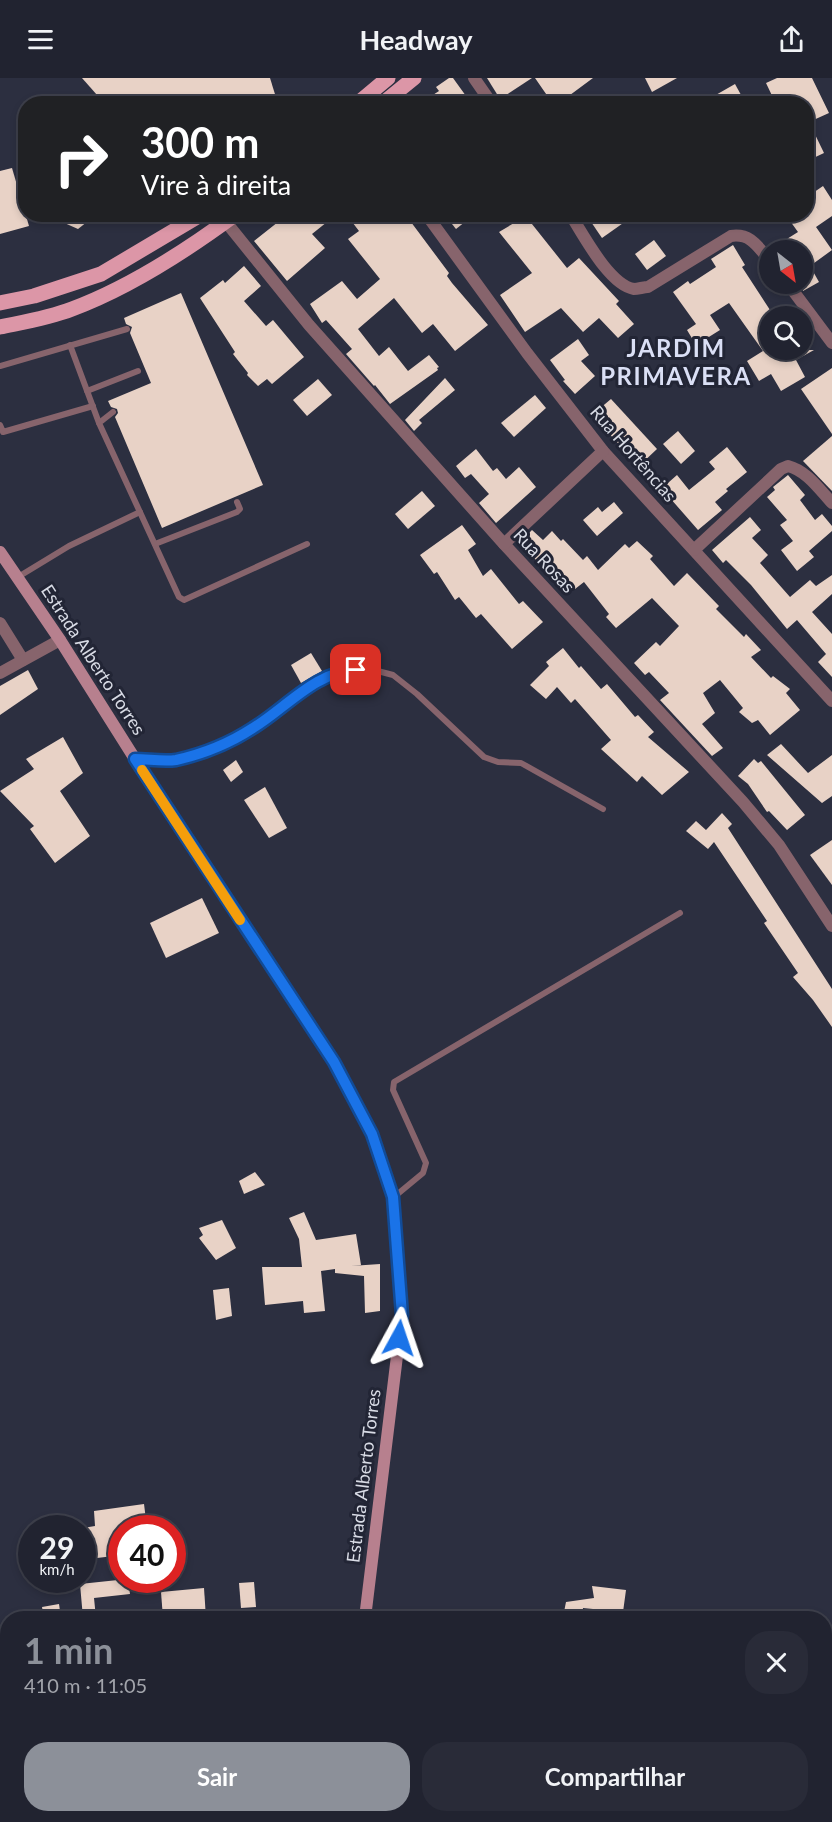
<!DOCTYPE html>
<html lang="pt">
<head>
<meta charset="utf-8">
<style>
  :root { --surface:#212330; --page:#292b38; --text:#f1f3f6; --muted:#a2a4ab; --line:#3e404c; --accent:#8c9099 }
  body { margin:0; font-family:Lato,sans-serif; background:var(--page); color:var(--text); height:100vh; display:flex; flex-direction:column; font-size:22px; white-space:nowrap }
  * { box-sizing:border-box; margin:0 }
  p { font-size:20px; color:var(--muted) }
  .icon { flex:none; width:33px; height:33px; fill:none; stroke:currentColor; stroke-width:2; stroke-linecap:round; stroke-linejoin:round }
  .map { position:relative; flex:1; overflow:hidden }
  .sheet { position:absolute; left:0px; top:1533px; width:832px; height:212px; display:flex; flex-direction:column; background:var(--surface); border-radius:24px 24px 0 0; box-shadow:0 3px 9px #0003,0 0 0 2px var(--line) }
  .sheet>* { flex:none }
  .hud { position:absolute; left:18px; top:18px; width:796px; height:126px; border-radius:24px; box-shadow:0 3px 9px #0003,0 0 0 2px var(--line); background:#202124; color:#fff; overflow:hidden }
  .needle { width:39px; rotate:149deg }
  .controls { position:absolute; left:759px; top:162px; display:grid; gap:12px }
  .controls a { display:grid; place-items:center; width:54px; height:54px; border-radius:50%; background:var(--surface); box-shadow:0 3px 9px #0003,0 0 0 2px var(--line); font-size:30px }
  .speed { position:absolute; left:18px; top:1437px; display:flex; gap:12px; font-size:30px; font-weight:700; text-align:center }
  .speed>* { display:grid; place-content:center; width:78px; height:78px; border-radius:50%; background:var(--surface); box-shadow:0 3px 9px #0003,0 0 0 2px var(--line); line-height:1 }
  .speed small { font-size:15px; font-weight:400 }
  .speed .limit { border:9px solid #d22; background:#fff; color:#111 }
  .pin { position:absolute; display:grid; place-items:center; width:51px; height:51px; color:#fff; margin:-26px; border-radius:12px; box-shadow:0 3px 9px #0006 }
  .me { position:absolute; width:66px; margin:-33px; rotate:5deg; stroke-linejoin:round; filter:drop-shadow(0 0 4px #0008) }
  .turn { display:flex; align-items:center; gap:21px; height:126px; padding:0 24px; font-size:27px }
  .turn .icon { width:78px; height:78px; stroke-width:2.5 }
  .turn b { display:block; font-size:42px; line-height:51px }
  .round { display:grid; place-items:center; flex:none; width:63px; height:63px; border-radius:24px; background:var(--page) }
  .overview { display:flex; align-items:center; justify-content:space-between; height:102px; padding:0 24px }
  h1 { font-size:36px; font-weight:700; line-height:45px; color:var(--accent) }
  .primary-button { display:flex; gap:12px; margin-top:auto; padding:12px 24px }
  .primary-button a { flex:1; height:69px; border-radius:24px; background:var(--accent); color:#fff; font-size:24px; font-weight:700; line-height:69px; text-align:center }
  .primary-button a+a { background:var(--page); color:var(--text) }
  header { display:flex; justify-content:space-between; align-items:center; height:78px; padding:0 24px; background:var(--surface); font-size:27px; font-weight:700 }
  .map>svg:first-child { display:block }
</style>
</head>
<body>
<header><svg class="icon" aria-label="menu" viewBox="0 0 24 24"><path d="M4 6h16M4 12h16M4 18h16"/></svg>Headway<svg class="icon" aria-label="share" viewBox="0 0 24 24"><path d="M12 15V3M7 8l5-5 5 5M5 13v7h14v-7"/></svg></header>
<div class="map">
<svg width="832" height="1744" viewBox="0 0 832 1744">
  <rect width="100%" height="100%" fill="#2c2f40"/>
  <g fill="#e8d2c6">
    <polygon points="82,0 270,0 278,26 105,26"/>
    <polygon points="449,0 453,0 466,18 455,26 419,26 439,13 436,9"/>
    <polygon points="487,0 532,0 500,21"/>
    <polygon points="535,0 593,0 566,20 570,26 553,26"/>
    <polygon points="645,0 677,0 652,14"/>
    <polygon points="777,0 812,0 829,35 809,44 824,75 807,83 807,26 776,26 766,5"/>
    <polygon points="735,6 746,26 700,26"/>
    <polygon points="12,90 29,148 0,156 0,93"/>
    <polygon points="823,108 832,122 832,138 816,149 832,172 810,188 819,204 803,213 802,172 771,171 798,154 785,136 807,136 807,119"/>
    <polygon points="44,136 97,136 78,151"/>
    <polygon points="271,136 337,136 312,156 325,170 287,203 254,163 278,144"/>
    <polygon points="346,136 405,136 449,195 447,198 452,205 488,247 455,273 433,246 422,255 394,220 358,251 379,278 389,269 408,293 429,277 439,289 437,290 438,292 390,326 375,307 374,308 346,276 352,271 326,242 322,245 310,226 342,203 357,221 380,201 348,161 359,153"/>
    <polygon points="444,136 475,136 456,151"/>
    <polygon points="508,136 524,136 567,190 579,180 619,223 616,226 634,246 618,260 599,240 583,254 561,230 525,254 500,217 532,195 499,154 514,145"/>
    <polygon points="596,136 636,136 602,160 589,141"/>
    <polygon points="654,162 666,178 647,192 635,176"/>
    <polygon points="733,167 745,187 742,189 770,232 770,272 814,272 796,282 805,299 781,313 771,296 759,303 747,283 763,273 729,225 710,237 720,252 696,267 687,252 696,246 673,214 688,203 690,206 716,189 711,181"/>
    <polygon points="244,188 261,208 244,223 266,248 273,242 304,279 272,306 267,301 258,308 247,297 248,295 233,276 235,274 200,220 223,202 225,205"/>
    <polygon points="181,215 263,407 162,450 115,339 118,335 117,331 111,329 108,323 151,305 130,255 132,249 126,246 124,240"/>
    <polygon points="578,261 589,277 581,283 595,298 575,316 563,303 565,302 550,282"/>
    <polygon points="832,290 832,356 801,311"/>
    <polygon points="445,300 455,312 419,342 422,345 414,353 405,342"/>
    <polygon points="318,301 332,317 307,338 293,322"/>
    <polygon points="535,317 546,330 514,359 501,345"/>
    <polygon points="611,321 657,371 639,388 592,337"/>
    <polygon points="678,353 695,373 681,386 663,366"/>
    <polygon points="832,358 832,413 803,383"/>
    <polygon points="727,369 747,394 726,411 728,413 715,424 722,432 698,452 670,420 668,422 660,412 677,397 689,412 715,391 709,384"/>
    <polygon points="476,371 493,393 497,390 506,401 519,389 536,409 496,445 479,425 489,416 471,396 465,400 456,388"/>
    <polygon points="788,397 805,417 800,422 815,442 822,436 832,448 832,453 809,473 814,479 797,493 781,472 793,463 780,447 787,442 767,419 775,412 773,409"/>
    <polygon points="422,413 435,428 408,451 395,436"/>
    <polygon points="614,424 623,435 597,458 583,442 598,429 602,434"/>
    <polygon points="750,439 761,452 752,460 768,477 760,485 790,519 810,502 816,508 832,497 832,516 812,534 832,556 832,599 818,584 826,576 797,542 787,551 751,507 726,482 723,485 712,472"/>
    <polygon points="462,447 476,466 468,472 483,498 491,491 519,526 523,523 543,544 512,571 481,536 476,540 459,519 455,522 437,494 434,496 420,477"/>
    <polygon points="532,452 543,462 552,453 561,463 563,461 583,482 587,478 598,492 625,466 629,470 637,463 653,478 650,481 674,508 687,495 719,528 716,531 744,559 746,556 761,572 751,579 771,600 773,598 790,611 786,615 800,632 770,657 758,642 752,645 739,634 743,630 720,602 703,615 715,635 702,646 723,670 712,678 660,622 669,615 649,594 645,597 634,585 656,564 660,568 679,548 652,520 616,550 606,539 609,536 584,504 575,511 562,495 557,499 539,480 536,482 519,465"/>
    <polygon points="563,570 579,590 581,588 601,611 607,606 635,639 638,637 654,654 648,659 689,694 662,717 642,698 637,704 601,671 611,662 575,621 571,625 557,609 546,621 530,607 549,588 546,584"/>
    <polygon points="311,575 322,593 301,605 291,587"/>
    <polygon points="28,592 38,611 0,637 0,608"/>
    <polygon points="63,659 83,695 60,713 90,758 55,785 30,751 34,748 0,713 34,691 26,681"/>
    <polygon points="781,666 808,695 832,677 832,718 822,725 767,677"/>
    <polygon points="754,681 758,685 761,683 805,737 787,752 769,733 767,734 748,706 738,698"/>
    <polygon points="236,682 243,694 231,704 223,692"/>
    <polygon points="265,709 287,750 269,760 244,722"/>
    <polygon points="722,735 732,746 728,750 832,911 832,949 813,922 793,899 798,895 764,845 767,843 714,764 708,771 686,753 696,743 706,752"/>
    <polygon points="832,762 832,807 810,777"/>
    <polygon points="202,820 219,855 166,880 150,845"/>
    <polygon points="255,1094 265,1107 244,1116 239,1103"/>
    <polygon points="304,1134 316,1162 356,1156 361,1187 351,1188 380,1186 380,1233 365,1235 364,1198 335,1195 335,1191 321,1193 325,1233 304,1235 303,1223 265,1227 262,1189 302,1189 299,1161 289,1140"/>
    <polygon points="222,1142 236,1170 216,1182 199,1160 203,1157 199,1150"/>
    <polygon points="229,1210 232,1238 216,1242 213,1212"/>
    <polygon points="144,1426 147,1450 122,1450 122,1477 97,1480 95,1468 85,1469 83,1450 95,1448 94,1433"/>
    <polygon points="118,1502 128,1502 130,1516 94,1520 96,1540 83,1540 80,1506"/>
    <polygon points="254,1504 256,1529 241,1530 239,1505"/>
    <polygon points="592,1508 626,1512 623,1534 583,1530 582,1540 563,1539 566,1524 594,1520"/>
    <polygon points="204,1510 206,1540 163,1540 161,1514"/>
    <polygon points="59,1526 61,1540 44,1540 42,1529"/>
  </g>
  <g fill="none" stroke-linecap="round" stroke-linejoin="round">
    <g stroke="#87646c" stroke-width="6">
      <polyline points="70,267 99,345"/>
      <polyline points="0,288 127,251"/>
      <polyline points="87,313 138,293"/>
      <polyline points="113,334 99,345 179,519 184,522 307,466"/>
      <polyline points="0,347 3,354 93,328"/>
      <polyline points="155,466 237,434 240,431 237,424"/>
      <polyline points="18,499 69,468 140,434"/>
      <polyline points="136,681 174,682 213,671 253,651 311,608 342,592 370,591 393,597 417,616 484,679 498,684 521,685 603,731"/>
      <polyline points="394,1119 423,1095 426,1085 393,1012 394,1004 680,835"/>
    </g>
    <g stroke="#87646c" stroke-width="12">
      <polyline points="474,0 492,26"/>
      <polyline points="426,136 527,275 603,373 832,623"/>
      <path d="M 570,136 C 583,156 609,207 634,211 C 638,211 644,209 648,209 L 731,158 C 751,155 758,169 770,183"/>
      <polyline points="226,144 309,247 504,466 743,724 779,767 832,848"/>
      <polyline points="788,206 832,265"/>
      <polyline points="504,466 603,373"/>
      <path d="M 694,472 L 781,391 L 788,388 C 807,393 819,411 832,425"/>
      <polyline points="0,545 23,582"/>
      <polyline points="0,595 60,562"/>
      <polyline points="0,1642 8,1641"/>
    </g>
    <g stroke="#b7808e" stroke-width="12">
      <polyline points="0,474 60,562 135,681 334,984 372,1056 393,1119 402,1237 365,1540"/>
      <polyline points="341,1744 342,1737"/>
    </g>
    <g stroke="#dc96a7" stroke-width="15">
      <polyline points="357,26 388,0"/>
      <polyline points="382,26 414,0"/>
      <polyline points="0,225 34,218 101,196 202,136"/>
      <path d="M 0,249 C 24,244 49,240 72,231 C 131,209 186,173 236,136"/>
    </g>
  </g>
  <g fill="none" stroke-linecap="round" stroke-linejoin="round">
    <defs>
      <path id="route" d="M 356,592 C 316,593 286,630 253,650 C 230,665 203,676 176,682 C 163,684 148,681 135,681 L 334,984 L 372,1056 L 393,1119 L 402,1237 L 399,1260"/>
    </defs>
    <use href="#route" stroke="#114b97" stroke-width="15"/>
    <use href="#route" stroke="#1a73e8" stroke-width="10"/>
    <polyline stroke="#f59e0b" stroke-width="10" points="142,692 240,842"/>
  </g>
  <g text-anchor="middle" stroke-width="6" stroke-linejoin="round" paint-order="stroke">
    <g font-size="18" fill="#d8dbe5" stroke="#222535">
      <text transform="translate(633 376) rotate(49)" y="6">Rua Hortências</text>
      <text transform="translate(544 483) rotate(47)" y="6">Rua Rosas</text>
      <text transform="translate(93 582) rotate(57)" y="6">Estrada Alberto Torres</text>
      <text transform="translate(364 1398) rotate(-83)" y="6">Estrada Alberto Torres</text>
    </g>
    <g font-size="24" font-weight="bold" letter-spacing="1.5" fill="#dadff5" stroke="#222535">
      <text x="676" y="279">JARDIM<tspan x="676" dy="28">PRIMAVERA</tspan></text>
    </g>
  </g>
</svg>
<div class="controls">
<a><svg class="needle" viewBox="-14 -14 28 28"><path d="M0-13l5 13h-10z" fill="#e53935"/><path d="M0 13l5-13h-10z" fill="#a2a4ab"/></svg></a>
<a><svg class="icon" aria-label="search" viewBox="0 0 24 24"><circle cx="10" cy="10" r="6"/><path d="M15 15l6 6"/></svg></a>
</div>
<div class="speed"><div>29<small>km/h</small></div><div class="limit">40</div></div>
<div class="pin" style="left:356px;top:592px;background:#d93025"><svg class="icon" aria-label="arrive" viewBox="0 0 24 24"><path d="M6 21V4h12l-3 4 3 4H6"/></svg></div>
<svg class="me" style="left:399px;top:1260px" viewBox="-20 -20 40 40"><path d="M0-17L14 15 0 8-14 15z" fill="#1a73e8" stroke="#fff" stroke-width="4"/></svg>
<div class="hud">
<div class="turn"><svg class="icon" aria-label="right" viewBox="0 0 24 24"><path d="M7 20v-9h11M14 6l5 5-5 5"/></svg><div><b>300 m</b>Vire à direita</div></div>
</div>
<section class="sheet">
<div class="overview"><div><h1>1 min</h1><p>410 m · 11:05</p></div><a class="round"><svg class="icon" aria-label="close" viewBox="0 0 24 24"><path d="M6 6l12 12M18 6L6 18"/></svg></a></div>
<div class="primary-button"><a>Sair</a><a>Compartilhar</a></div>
</section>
</div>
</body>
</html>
